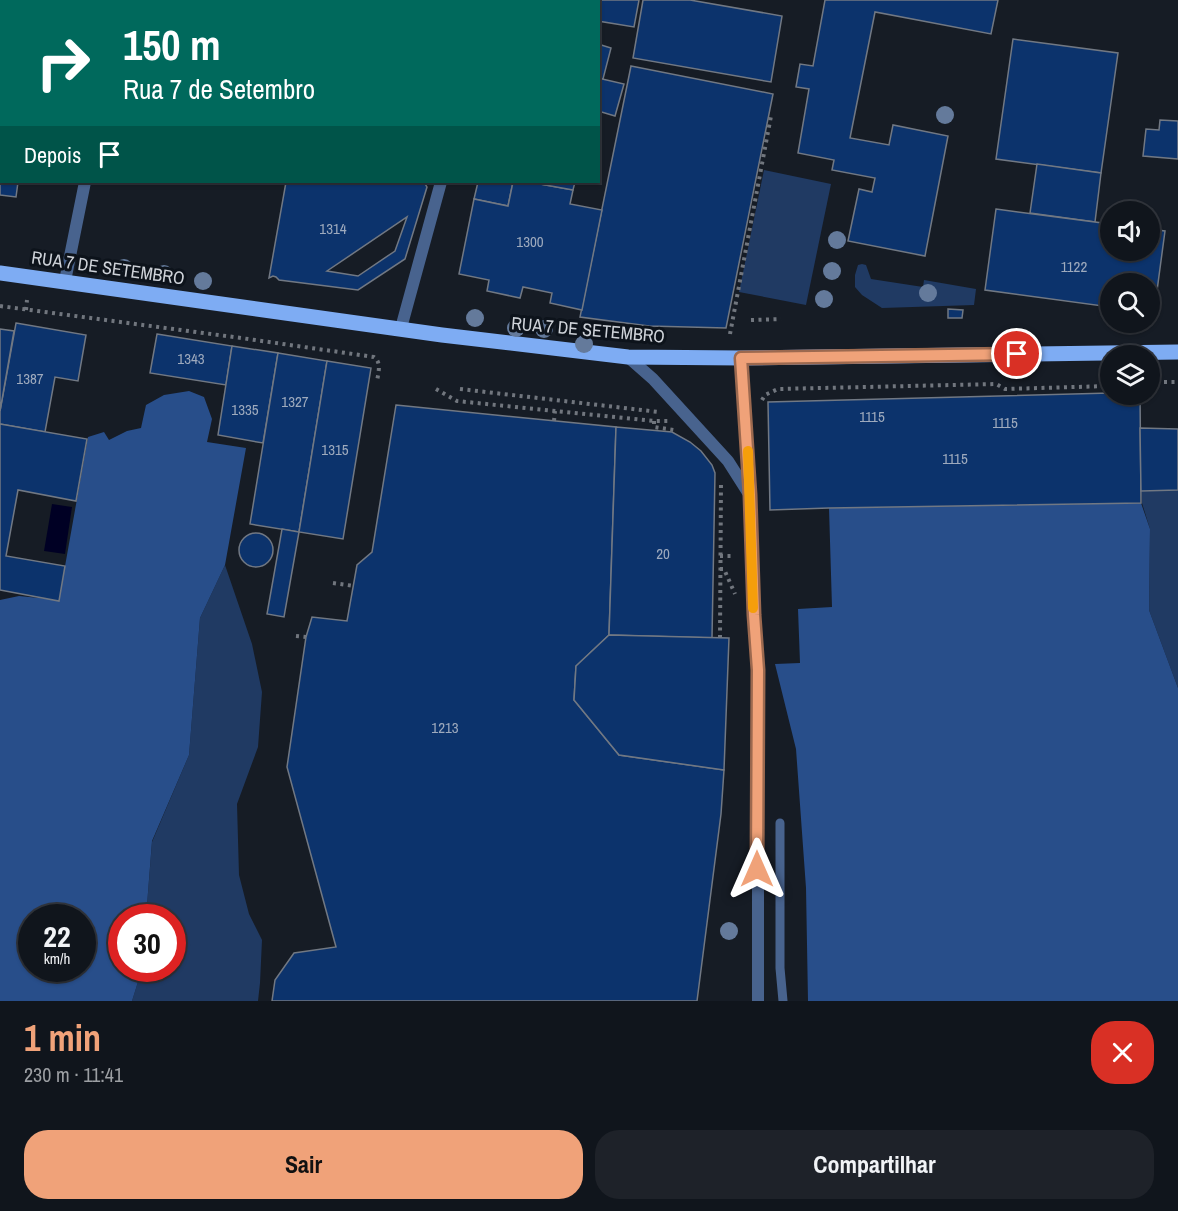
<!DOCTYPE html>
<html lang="pt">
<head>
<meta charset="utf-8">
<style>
  :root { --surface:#10151c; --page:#1e2229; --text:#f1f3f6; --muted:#9c9fa3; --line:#30343b; --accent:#f0a279 }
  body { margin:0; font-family:"Archivo Narrow",sans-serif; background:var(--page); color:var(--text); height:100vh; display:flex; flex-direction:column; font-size:22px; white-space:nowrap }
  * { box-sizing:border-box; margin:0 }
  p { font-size:20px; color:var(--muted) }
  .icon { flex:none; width:33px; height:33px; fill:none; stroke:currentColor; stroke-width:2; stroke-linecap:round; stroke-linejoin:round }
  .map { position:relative; height:1001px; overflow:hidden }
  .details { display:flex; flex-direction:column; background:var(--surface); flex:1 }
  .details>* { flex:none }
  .hud { position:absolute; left:0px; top:0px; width:600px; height:183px; box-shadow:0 2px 4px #0004,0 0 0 2px var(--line); background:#00695c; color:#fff; overflow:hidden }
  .fabs { position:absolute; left:1100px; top:201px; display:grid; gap:12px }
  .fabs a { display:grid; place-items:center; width:60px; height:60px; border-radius:50%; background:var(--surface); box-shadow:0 2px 4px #0004,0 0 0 2px var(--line); font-size:30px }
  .speed { position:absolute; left:18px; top:904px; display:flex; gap:12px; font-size:30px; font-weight:700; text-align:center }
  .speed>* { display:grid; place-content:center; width:78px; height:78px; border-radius:50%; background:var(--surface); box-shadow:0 2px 4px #0004,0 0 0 2px var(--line); line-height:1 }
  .speed small { font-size:15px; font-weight:400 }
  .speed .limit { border:9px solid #d22; background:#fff; color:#111 }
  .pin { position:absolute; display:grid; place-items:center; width:51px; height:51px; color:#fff; margin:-26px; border:3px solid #fff; border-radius:50%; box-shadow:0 2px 6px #0007 }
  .me { position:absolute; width:66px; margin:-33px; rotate:0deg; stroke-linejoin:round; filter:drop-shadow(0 0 4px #0008) }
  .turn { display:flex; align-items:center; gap:21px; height:126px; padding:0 24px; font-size:27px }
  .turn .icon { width:78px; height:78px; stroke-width:2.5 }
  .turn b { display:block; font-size:42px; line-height:51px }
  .then { display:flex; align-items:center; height:57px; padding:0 24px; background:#0003; gap:12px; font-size:22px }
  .round { display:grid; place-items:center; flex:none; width:63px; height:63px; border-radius:24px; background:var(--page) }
  .overview { display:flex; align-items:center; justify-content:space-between; height:102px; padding:0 24px }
  h1 { font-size:36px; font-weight:700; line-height:45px; color:var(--accent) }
  .cta { display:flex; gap:12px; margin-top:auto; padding:12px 24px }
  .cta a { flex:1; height:69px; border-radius:24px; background:var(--accent); color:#111; font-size:24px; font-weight:700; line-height:69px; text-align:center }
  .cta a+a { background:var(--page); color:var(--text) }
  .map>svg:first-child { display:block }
</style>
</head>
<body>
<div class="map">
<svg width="1178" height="1001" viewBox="0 0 1178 1001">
  <rect width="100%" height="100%" fill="#161c25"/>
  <g fill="#203a63">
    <polygon points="764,170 831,184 806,305 739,292"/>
    <polygon points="862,264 866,265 871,279 923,287 924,280 976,289 974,305 882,308 862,295 855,287 855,275 858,265"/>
    <polygon points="1178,490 1178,688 1149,610 1150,529 1142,503 1141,491"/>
    <polygon points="225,565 252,644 262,692 258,747 237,804 239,875 249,914 262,940 260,983 258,1001 132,1001 142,969 172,969 172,918 146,918 152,842 189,755 200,618"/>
  </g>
  <g fill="#284e8a" fill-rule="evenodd">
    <path d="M 189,391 L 204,397 L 212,419 L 207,442 L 246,448 L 225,565 L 200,618 L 189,755 L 152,841 L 146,918 L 122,918 L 122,969 L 142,969 L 132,1001 L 0,1001 L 0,600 L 19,596 L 59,600 L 88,437 L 104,432 L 109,440 L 127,431 L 141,428 L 146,405 L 164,395 ZM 32,918 L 82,918 L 82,969 L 32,969 Z"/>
    <polygon points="1141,503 1150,529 1149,610 1178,688 1178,1001 808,1001 806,888 796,749 775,664 800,663 798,609 832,607 829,508"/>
  </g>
  <polygon fill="#000024" points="52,504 72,507 65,554 44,551"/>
  <g fill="#0c336c" stroke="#717883" stroke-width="1.5" fill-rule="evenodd">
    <polygon points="576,0 639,0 634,27 598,21 598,2 576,2"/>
    <polygon points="643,0 690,0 782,16 771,82 633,58"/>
    <polygon points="825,0 998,0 991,34 875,12 850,138 889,145 893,125 948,136 925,256 848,241 859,189 872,192 875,178 832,170 834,160 798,153 809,89 796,87 800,64 813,66"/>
    <polygon points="1013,39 1118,53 1101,173 996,159"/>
    <polygon points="598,44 611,48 603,79 598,78"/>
    <polygon points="631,66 773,94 726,328 649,326 580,317"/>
    <polygon points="598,78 624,84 615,116 598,111"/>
    <polygon points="1160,120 1178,121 1178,159 1143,156 1146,129 1159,130"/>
    <polygon points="1037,164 1101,173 1095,222 1030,213"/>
    <polygon points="0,170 2,170 2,182 18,182 16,197 0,195"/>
    <path d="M 286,182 L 424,182 L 427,187 L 405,259 L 358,290 L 279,280 L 276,277 L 273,276 L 269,278 ZM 407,217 L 395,251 L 358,276 L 327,271 Z"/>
    <polygon points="478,182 513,182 508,206 474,199"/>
    <polygon points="513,182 529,182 573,190 570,204 602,210 582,310 550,303 552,293 523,287 520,298 487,291 489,280 459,274 474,199 508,206"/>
    <polygon points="529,182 575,182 573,190"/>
    <polygon points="996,209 1110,224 1110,250 1149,250 1149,229 1165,231 1154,313 1149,312 1149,284 1110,284 1110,307 985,290"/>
    <polygon points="948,309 963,310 962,318 948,318"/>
    <polygon points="16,323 86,335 78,381 55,377 45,432 0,424 0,411"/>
    <polygon points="0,329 14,331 0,411"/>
    <polygon points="157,334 232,346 226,385 150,373"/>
    <polygon points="232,346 278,353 263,443 218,435"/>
    <polygon points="278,353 327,361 299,532 250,524"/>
    <polygon points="327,361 371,368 343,539 299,532"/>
    <polygon points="1110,393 1110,394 1140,394 1141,503 829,508 770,510 768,402"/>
    <polygon points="396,405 616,427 609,635 576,666 574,700 619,755 724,770 721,814 697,1001 272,1001 275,980 294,953 336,947 287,767 306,637 312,617 347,621 357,565 372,552"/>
    <polygon points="0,424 87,439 76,501 18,490 6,556 65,566 59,601 0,590"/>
    <polygon points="616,427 672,432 690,442 701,451 712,465 715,473 712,638 609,635"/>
    <polygon points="1140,428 1178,429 1178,490 1141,491"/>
    <polygon points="282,529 299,532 284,617 267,614"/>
    <circle cx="256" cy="550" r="17"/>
    <polygon points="609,635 729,638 724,770 619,755 574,700 576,666"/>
  </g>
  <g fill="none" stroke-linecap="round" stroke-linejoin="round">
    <g stroke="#71767e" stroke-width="4" stroke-dasharray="3 4.5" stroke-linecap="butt">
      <path d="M 0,306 L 241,338 L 374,357 C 382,363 378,373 377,382"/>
      <polyline points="26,310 27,300"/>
      <polyline points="751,320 781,319"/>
      <polyline points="730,334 771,116"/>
      <polyline points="1149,382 1178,382"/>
      <polyline points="436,389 457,401 654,421 668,421"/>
      <polyline points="460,389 659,412"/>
      <polyline points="762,400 765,395 778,389 996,384 1005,389 1110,386"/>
      <polyline points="554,421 555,411"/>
      <polyline points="654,421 654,427 674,430"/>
      <polyline points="720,556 732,556"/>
      <polyline points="720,569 724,569 735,594"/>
      <polyline points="333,583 354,586"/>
      <polyline points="296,636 306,637"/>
      <polyline points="720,638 721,482"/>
    </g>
    <g stroke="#48638e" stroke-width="9">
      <polyline points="0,46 2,46"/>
      <polyline points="780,823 780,968 783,1001"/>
    </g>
    <g stroke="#48638e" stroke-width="12">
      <polyline points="491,2 491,0"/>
      <polyline points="401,328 441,182"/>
      <polyline points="628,357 653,379 728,461 749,494"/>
      <polyline points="741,358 750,495 754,615 758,670 758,1001"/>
    </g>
    <g stroke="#48638e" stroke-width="12">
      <polyline points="120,2 121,0"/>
      <polyline points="65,281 85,182"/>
    </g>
    <polyline stroke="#7eacf3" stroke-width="15" points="0,273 442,335 628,357 741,358 1178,352"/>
  </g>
  <g fill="#647a9b">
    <circle cx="945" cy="115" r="9"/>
    <circle cx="837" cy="240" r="9"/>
    <circle cx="124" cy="268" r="9"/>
    <circle cx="832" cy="271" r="9"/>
    <circle cx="164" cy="274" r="9"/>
    <circle cx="203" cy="281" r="9"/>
    <circle cx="928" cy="293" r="9"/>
    <circle cx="824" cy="299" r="9"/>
    <circle cx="475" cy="318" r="9"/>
    <circle cx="516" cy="328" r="9"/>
    <circle cx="544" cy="329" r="9"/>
    <circle cx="584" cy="344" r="9"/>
    <circle cx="729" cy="931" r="9"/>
  </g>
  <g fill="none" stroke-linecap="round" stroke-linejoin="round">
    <defs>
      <polyline id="route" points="757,869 758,670 754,615 750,495 741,358 1017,354"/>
    </defs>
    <use href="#route" stroke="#9c694f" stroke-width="15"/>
    <use href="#route" stroke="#f0a279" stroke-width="10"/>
    <polyline stroke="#f59e0b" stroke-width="10" points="748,451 753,608"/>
  </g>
  <g text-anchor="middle" stroke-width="6" stroke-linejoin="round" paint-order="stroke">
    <g font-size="15" fill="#9eaabd">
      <text x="333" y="234">1314</text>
      <text x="530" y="247">1300</text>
      <text x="1074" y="272">1122</text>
      <text x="191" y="364">1343</text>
      <text x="30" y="384">1387</text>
      <text x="295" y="407">1327</text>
      <text x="245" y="415">1335</text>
      <text x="872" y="422">1115</text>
      <text x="1005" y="428">1115</text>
      <text x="335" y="455">1315</text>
      <text x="955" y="464">1115</text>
      <text x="663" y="559">20</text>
      <text x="445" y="733">1213</text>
    </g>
    <g font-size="18" fill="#ced2d8" stroke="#0d131b">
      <text transform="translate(108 268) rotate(8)" y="6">RUA 7 DE SETEMBRO</text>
      <text transform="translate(588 330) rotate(5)" y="6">RUA 7 DE SETEMBRO</text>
    </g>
  </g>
</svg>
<div class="fabs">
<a><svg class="icon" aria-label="sound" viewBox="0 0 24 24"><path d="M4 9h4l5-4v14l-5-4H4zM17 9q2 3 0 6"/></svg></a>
<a><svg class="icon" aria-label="search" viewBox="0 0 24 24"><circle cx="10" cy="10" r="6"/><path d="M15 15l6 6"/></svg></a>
<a><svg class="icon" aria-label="layers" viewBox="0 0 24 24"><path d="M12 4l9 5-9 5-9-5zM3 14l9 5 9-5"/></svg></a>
</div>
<div class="speed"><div>22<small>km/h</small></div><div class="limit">30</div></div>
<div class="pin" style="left:1017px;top:354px;background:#d93025"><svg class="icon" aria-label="arrive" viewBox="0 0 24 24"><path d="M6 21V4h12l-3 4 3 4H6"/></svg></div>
<svg class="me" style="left:757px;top:869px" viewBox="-20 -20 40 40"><path d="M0-17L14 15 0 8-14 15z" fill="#f0a279" stroke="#fff" stroke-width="4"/></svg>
<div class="hud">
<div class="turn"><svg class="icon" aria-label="right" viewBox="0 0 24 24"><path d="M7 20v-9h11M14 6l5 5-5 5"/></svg><div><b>150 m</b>Rua 7 de Setembro</div></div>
<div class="then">Depois<svg class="icon" aria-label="arrive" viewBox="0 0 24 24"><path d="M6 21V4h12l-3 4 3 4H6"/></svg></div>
</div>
</div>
<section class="details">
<div class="overview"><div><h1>1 min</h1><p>230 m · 11:41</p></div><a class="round" style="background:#d93025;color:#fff"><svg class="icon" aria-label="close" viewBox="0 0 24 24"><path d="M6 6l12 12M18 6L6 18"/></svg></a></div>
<div class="cta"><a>Sair</a><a>Compartilhar</a></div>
</section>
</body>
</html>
